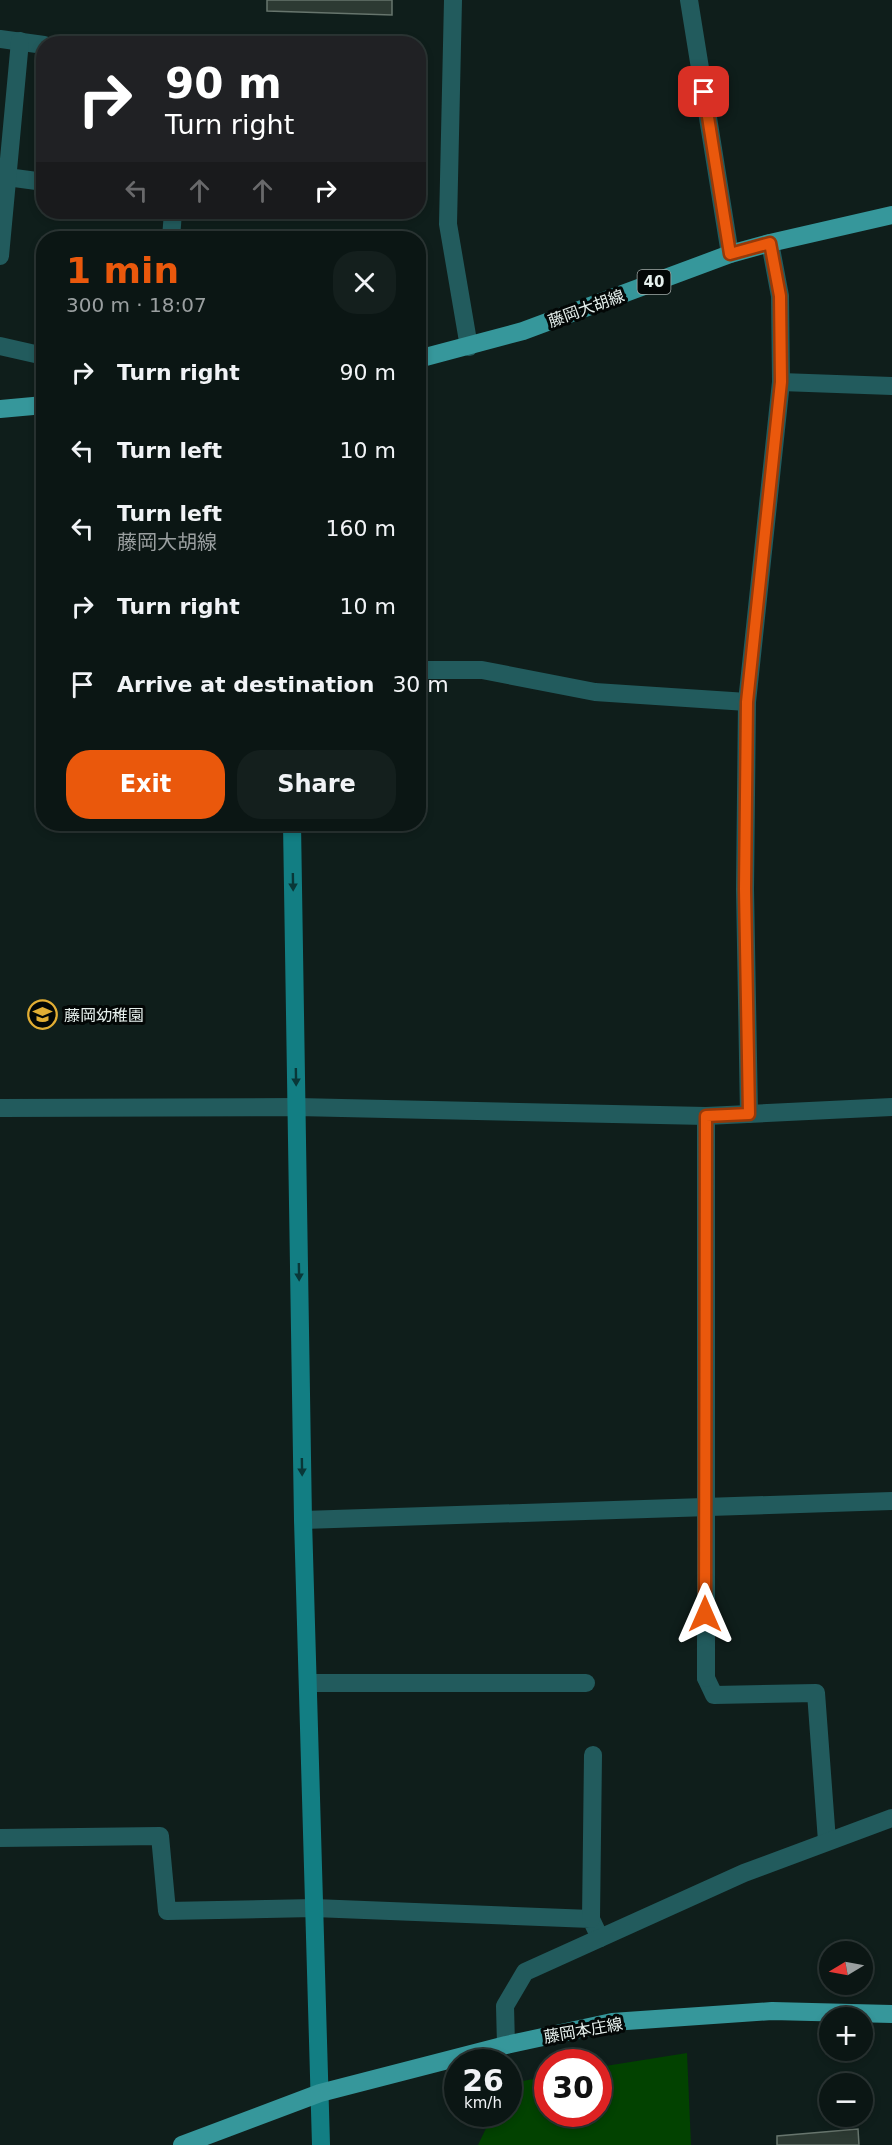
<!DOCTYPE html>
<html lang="en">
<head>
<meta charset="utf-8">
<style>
  :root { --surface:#0b1614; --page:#141f1d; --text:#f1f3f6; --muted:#9a9fa0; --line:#2b3534; --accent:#ea580c }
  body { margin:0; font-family:"DejaVu Sans","Noto Sans JP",sans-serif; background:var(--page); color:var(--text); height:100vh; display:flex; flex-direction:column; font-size:22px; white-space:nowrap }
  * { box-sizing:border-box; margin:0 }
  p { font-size:20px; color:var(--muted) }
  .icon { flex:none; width:33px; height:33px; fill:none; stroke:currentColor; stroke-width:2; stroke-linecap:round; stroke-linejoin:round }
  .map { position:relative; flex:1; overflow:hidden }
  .drawer { position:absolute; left:36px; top:231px; width:390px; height:600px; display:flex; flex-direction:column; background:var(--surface); border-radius:24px; box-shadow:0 3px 9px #0003,0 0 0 2px var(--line) }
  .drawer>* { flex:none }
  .guide { position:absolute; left:36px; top:36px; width:390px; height:183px; border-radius:24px; box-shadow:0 3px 9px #0003,0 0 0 2px var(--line); background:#202124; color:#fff; overflow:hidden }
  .needle { width:39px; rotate:260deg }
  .controls { position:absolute; left:819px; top:1941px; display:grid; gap:12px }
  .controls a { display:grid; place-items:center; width:54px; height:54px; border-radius:50%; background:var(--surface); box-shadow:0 3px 9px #0003,0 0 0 2px var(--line); font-size:30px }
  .speed { position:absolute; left:444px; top:2049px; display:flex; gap:12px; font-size:30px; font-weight:700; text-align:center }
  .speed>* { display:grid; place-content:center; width:78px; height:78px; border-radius:50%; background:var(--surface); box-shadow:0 3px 9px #0003,0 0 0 2px var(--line); line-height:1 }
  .speed small { font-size:15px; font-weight:400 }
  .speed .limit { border:9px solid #d22; background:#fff; color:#111 }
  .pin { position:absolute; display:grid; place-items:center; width:51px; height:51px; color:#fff; margin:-26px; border-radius:12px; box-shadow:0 3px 9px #0006 }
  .me { position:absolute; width:66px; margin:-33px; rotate:0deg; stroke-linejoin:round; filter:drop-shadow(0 0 4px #0008) }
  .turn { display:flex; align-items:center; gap:21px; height:126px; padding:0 30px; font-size:27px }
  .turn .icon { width:78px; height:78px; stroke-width:2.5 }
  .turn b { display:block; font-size:42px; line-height:51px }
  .lanes { display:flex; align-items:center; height:57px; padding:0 30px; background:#0003; justify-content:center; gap:30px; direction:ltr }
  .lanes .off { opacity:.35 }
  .round { display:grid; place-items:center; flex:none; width:63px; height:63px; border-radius:24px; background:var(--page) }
  .summary { display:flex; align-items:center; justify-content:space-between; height:102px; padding:0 30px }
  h1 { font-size:36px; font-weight:800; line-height:45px; color:var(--accent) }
  .action { display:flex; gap:12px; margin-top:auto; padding:12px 30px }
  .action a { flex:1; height:69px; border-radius:24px; background:var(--accent); color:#fff; font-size:24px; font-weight:800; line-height:69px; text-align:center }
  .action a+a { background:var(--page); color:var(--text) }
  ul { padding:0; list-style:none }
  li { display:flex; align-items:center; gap:18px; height:78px; padding:0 30px }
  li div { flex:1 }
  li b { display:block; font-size:22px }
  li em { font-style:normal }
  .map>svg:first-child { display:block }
</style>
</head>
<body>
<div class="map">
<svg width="892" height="2145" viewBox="0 0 892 2145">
  <rect width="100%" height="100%" fill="#0f1e1b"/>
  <polygon fill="#024200" points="687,2053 691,2145 478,2145 490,2120 490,2114 508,2114 509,2084 547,2076 548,2114 598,2114 599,2067"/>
  <g fill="#2d3a33" stroke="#67756d" stroke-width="1.5">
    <polygon points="267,0 392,0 392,15 267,11"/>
    <polygon points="858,2129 859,2145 777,2145 777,2136"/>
  </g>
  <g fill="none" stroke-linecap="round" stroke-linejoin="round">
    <g stroke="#225b5d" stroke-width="18">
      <polyline points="453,0 448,224 469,347"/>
      <polyline points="0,39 44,45"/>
      <polyline points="7,177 44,182"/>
      <polyline points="171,238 173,212"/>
      <polyline points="706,1678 714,1695 816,1693 827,1841"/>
    </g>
    <g stroke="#225b5d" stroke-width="18">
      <polyline points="689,0 730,254"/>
      <polyline points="0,256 20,41"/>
      <polyline points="0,346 44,356"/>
      <polyline points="781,382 892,386"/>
      <polyline points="418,670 482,670 595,692 747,702"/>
      <polyline points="0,1108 297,1107 706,1116 892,1107"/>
      <polyline points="749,1114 745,889 747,702 781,382 780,296 770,243"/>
      <polyline points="303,1520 892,1501"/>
      <polyline points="706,1678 706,1116"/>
      <polyline points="309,1683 586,1683"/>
      <polyline points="0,1838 160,1836 167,1911 314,1908 591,1919 600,1938"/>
      <polyline points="591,1919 593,1755"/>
      <polyline points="506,2045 505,2006 525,1972 744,1873 892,1818"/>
    </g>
    <polyline stroke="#127e83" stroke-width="18" points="292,824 303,1520 321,2145"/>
    <g stroke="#36979b" stroke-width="18">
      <polyline points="418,359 523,331 730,254 770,243 892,215"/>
      <polyline points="0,409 44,405"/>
      <polyline points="182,2145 320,2093 506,2045 612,2022 772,2011 892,2014"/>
    </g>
  </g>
  <defs><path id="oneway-solid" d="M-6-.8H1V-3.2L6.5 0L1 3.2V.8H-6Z" transform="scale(1.5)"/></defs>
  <g fill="#093738">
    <use href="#oneway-solid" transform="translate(293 882) rotate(89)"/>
    <use href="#oneway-solid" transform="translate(296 1077) rotate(89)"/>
    <use href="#oneway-solid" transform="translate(299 1272) rotate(89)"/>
    <use href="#oneway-solid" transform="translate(302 1467) rotate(89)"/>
  </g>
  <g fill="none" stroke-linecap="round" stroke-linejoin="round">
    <defs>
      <polyline id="route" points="704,92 730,254 770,243 780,296 781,382 747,702 745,889 749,1114 706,1116 705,1614"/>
    </defs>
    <use href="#route" stroke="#983908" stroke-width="15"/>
    <use href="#route" stroke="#ea580c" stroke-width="10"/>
  </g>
  <defs>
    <symbol id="school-ring" viewBox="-11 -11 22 22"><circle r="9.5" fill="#030706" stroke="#e2ae34" stroke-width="1.5"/><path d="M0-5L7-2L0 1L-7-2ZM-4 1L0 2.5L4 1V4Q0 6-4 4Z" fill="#e2ae34"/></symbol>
  </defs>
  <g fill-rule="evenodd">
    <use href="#school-ring" x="26" y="998" width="33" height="33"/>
  </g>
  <g text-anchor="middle" stroke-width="6" stroke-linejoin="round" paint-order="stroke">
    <rect fill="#030706" stroke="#a2aaa8" stroke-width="1.5" x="637.5" y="270" width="33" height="24" rx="4.5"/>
    <g font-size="15" font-weight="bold" fill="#e6f0ed">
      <text x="654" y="287">40</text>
    </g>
    <g font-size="16" fill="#e6f0ed" stroke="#030706">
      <text transform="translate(586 308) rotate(-20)" y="6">藤岡大胡線</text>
      <text transform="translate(583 2030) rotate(-10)" y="6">藤岡本庄線</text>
    </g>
    <g font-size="16" fill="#e6f0ed" stroke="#030706" text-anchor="start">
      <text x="64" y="1021">藤岡幼稚園</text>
    </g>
  </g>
</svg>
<div class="controls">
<a><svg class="needle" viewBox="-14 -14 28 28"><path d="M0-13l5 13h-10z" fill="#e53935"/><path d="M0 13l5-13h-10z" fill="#9a9fa0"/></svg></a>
<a>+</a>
<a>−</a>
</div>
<div class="speed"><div>26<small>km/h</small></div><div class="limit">30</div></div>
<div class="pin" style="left:704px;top:92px;background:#d93025"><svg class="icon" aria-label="arrive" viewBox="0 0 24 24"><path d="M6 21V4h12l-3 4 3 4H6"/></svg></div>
<svg class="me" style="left:705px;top:1614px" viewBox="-20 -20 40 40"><path d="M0-17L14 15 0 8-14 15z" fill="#ea580c" stroke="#fff" stroke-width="4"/></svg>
<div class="guide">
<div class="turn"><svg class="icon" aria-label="right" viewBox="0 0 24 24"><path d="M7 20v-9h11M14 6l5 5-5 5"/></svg><div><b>90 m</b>Turn right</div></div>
<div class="lanes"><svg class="icon off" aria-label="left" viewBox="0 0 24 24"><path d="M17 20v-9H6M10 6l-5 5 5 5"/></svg><svg class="icon off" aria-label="ahead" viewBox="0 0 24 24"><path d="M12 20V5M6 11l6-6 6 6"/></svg><svg class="icon off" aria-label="ahead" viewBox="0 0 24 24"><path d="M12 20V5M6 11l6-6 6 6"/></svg><svg class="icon" aria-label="right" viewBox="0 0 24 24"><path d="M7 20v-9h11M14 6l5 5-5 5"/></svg></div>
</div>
<section class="drawer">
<div class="summary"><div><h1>1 min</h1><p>300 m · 18:07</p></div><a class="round"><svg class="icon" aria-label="close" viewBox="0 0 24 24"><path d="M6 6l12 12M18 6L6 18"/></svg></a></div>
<ul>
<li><svg class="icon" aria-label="right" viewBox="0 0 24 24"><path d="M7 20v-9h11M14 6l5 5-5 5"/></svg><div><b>Turn right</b></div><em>90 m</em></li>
<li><svg class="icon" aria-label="left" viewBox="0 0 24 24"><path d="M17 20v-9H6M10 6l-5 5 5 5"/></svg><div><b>Turn left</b></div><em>10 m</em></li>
<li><svg class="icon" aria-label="left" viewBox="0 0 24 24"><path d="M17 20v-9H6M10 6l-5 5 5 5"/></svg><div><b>Turn left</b><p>藤岡大胡線</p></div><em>160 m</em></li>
<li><svg class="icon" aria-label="right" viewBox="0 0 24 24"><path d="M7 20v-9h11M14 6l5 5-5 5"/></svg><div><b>Turn right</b></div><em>10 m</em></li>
<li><svg class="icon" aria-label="arrive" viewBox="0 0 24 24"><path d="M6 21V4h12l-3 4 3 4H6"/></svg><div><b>Arrive at destination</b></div><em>30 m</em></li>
</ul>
<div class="action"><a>Exit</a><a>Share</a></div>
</section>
</div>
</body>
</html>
